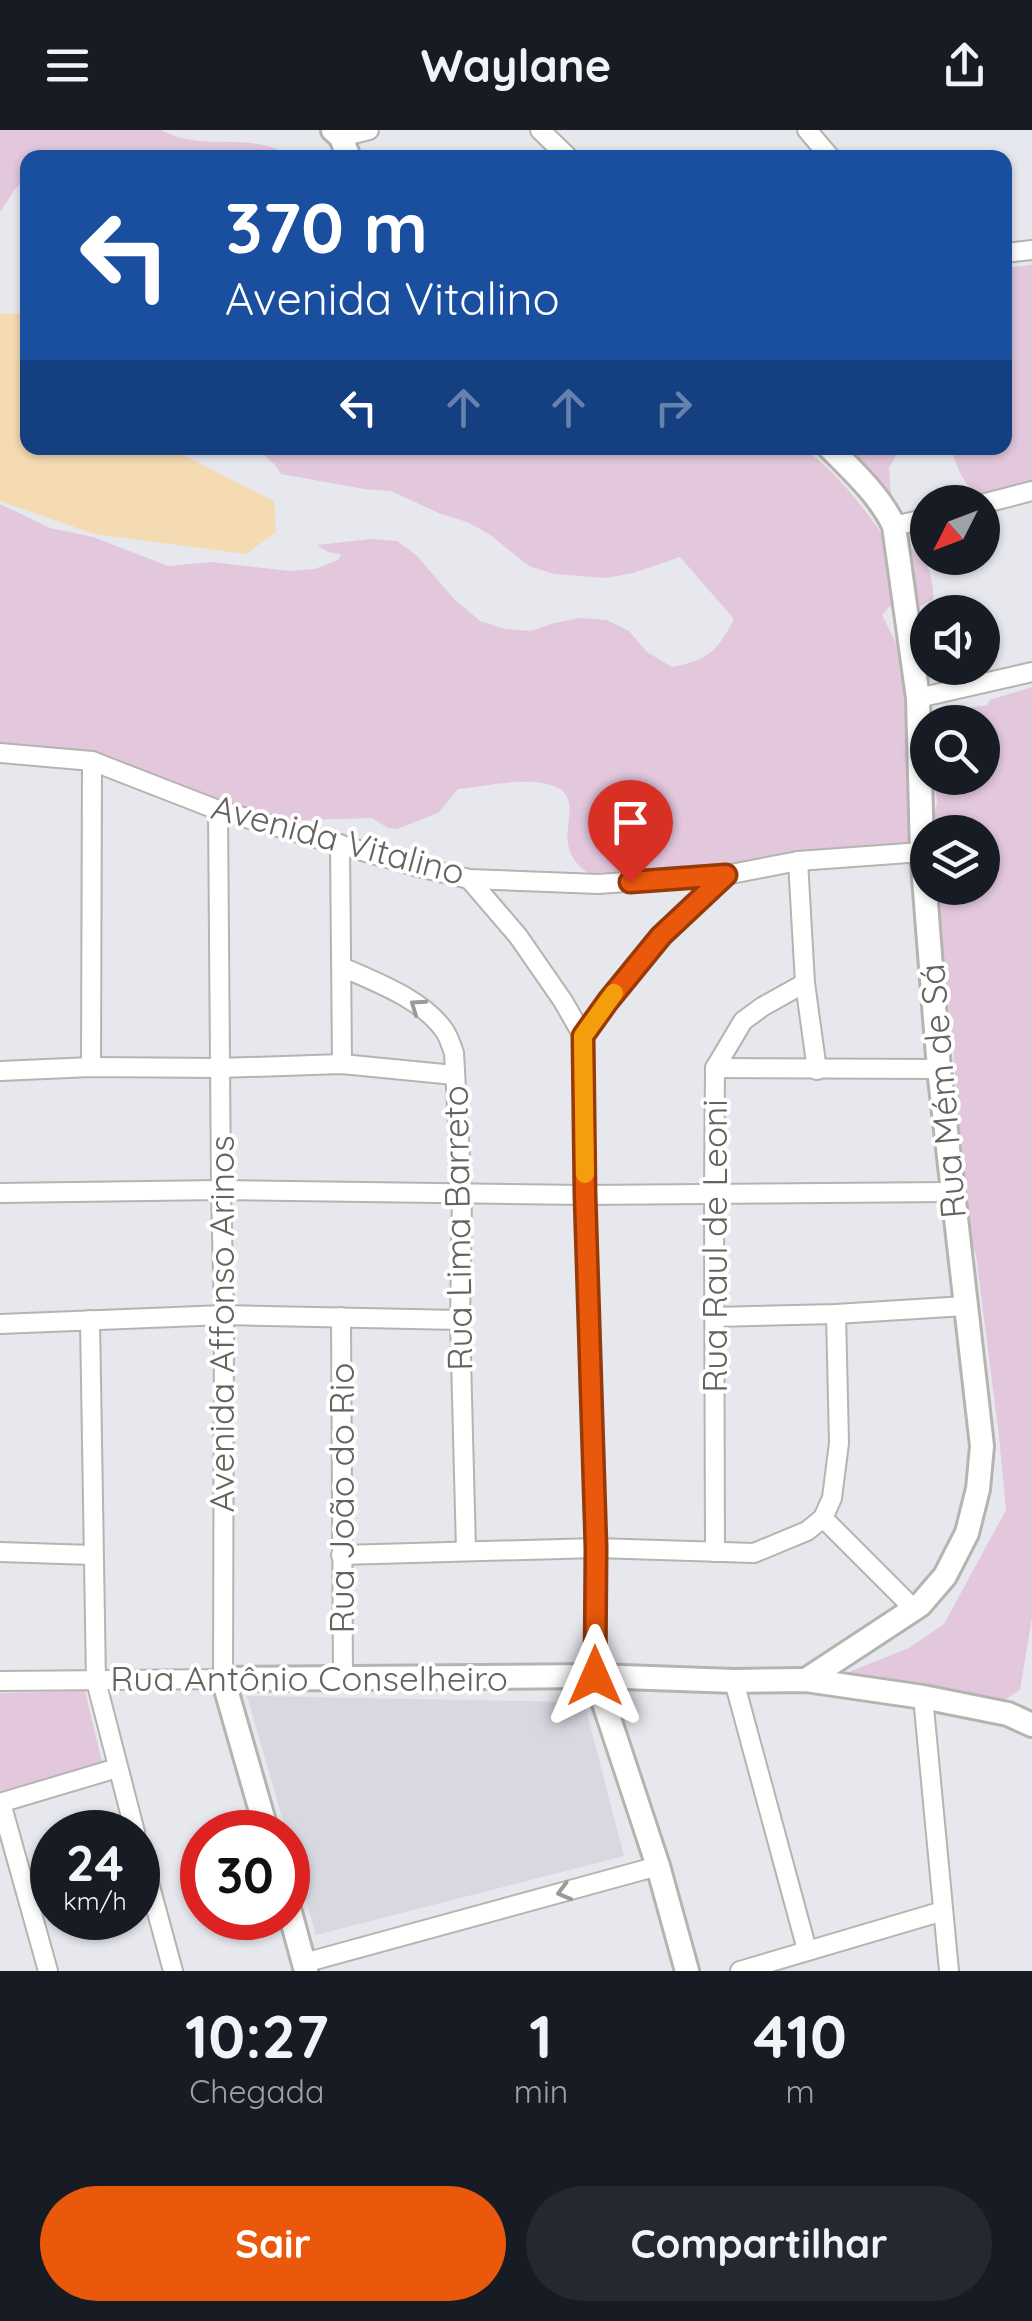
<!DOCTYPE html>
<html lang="pt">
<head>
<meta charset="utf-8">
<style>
  :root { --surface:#171b24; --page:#242831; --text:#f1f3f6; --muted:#9ea1a6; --accent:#ea580c }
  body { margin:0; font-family:Quicksand,sans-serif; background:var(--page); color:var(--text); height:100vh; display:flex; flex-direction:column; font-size:38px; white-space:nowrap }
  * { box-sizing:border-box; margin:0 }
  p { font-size:32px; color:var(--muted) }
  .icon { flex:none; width:55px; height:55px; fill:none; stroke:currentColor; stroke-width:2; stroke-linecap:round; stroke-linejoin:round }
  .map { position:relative; height:1841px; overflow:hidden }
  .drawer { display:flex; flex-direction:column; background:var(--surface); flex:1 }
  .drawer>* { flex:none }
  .guide { position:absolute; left:20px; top:20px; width:992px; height:305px; border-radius:20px; box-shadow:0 2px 8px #0004; background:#1a4fa0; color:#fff; overflow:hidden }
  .needle { width:65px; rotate:228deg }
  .buttons { position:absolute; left:910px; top:355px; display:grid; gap:20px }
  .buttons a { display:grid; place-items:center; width:90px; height:90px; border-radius:50%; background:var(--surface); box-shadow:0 2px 8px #0004; font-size:50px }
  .speed { position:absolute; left:30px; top:1680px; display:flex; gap:20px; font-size:50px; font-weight:700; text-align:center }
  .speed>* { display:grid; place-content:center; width:130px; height:130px; border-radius:50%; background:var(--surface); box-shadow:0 2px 8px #0004; line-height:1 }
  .speed small { font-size:25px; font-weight:400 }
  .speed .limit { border:15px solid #d22; background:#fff; color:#111 }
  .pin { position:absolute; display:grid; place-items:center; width:85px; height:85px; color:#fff; margin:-102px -42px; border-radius:50% 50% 50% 0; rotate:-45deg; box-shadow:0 0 10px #0007 }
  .pin .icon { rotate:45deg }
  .me { position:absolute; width:110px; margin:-55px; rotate:0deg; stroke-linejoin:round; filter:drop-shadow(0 0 8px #0008) }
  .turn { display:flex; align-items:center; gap:35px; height:210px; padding:0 40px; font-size:45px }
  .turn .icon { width:130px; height:130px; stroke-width:2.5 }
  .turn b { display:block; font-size:70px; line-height:85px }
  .lanes { display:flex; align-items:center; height:95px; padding:0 40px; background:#0003; justify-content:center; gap:50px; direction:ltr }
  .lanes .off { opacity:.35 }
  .eta { display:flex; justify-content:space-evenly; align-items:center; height:170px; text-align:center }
  .eta b { font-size:60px; font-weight:700; line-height:70px }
  .button { display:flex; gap:20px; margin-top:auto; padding:20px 40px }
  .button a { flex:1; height:115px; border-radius:60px; background:var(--accent); color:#fff; font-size:40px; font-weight:700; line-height:115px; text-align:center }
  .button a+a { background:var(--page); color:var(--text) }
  header { display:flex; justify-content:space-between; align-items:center; height:130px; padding:0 40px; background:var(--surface); font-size:45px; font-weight:700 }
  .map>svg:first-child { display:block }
</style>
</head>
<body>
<header><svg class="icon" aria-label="menu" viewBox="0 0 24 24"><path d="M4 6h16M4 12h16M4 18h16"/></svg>Waylane<svg class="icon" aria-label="share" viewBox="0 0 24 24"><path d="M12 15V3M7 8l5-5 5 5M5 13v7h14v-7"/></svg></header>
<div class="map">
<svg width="1032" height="1841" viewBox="0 0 1032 1841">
  <rect width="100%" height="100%" fill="#e7e7ee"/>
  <polygon fill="#d8d8e1" points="247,1566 584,1572 624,1726 316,1805"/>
  <g fill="#e2c7dd">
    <path d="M 0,0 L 161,0 C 200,23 257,0 290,27 L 90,28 L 84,22 L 60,27 L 45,21 L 39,27 L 28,28 L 27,49 L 15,59 L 0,82 Z"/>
    <path d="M 1032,135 L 1032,367 L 981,372 C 966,355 956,340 952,318 L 1005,318 L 1005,138 Z"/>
    <path d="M 256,318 L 803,318 C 840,344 865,380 891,417 C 899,418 911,417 917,421 C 928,426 935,459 933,470 L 916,478 L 889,477 L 882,485 L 901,523 L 931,695 L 937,673 L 935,648 L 982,648 L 982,592 L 944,592 L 954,580 L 987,575 L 990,570 L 1032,557 L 1032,1488 L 1020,1560 L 1004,1570 L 844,1544 L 909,1518 L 944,1494 L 1006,1380 L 999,1306 L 976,1125 L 963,1091 L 958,1047 L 964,1029 L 958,988 L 951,889 L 933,795 L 935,758 L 982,758 L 982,702 L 928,702 L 927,728 L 614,751 L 602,742 L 591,745 C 580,738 570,728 568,714 C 564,691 583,662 547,654 C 519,648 486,656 458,659 L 438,683 L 397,699 L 388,698 L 372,688 L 266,691 L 128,639 L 26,614 L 0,616 L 0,374 L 50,398 L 93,407 L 168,436 L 211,432 L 289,441 L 315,439 L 338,430 L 341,424 L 328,422 L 317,415 L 371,409 L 397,411 L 416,425 L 455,470 L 480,491 L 505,499 L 531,501 L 554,493 L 581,488 L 607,490 L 629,501 L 647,522 L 672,537 C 708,530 717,522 734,489 L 680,427 L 633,443 L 606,448 L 554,444 L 529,436 L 489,404 L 467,392 L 441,384 L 391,361 L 364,359 L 281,344 L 275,335 Z"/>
    <polygon points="831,318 900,318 889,338 891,367 871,355"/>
    <polygon points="85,1561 102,1632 0,1662 0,1563"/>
  </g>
  <polygon fill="#f4dbb1" points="27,183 28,318 169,318 274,371 276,402 246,424 94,404 0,371 0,184"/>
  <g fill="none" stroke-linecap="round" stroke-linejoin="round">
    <defs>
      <g id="minor">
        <polyline points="540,0 569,28"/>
        <polyline points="807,0 831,28"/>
        <polyline points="341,7 369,0"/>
        <polyline points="1005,123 1032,120"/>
        <polyline points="982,374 1032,361"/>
        <polyline points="894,396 928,388"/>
        <polyline points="918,568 1032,542"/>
        <polyline points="0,623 92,631 218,680 415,736 469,749 598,754 726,745 798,731 922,722"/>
        <polyline points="340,714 342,934"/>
        <polyline points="798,731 805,853 817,940"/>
        <polyline points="469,749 518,806 563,871 583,906 585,1065 596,1418 595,1546"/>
        <path d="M 342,837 C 376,852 422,869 444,900 C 449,907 451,915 454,923 L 462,1064 L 460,1190 L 466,1420"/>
        <polyline points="583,906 608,871 661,807 726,745"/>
        <polyline points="91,937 92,631"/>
        <polyline points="715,938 939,939"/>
        <polyline points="0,941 91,937 220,938 342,934 454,945"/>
        <polyline points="0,1063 221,1060 585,1065 952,1062"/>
        <polyline points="341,1187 343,1549"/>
        <polyline points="714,1187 836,1184 965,1176"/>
        <polyline points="90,1190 96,1551 135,1702"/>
        <polyline points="0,1194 224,1185 460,1190"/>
        <polyline points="823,1388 914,1479"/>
        <polyline points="0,1422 92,1425"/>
        <polyline points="715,1422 714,1063 715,938 743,891 762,877 805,853"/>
        <polyline points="341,1425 596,1418 754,1423 807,1401 823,1388 832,1368 839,1313 836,1184"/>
        <polyline points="0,1551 223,1549 224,1185 221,1060 218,680"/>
        <polyline points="734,1551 807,1820"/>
        <polyline points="923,1567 949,1841"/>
        <polyline points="0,1673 117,1638"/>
        <polyline points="1,1673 48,1841"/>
        <polyline points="138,1712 173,1841"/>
        <polyline points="304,1833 658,1736"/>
        <polyline points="740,1841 943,1781"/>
      </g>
      <g id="tertiary">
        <polyline points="333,0 341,7 349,28"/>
        <polyline points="595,1546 658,1736 687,1841"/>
        <path d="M 806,1550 L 920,1475 L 945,1446 L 967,1403 L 978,1359 L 982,1316 L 939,939 L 922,722 L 918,568 L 894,396 C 880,366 853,341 830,318"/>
        <polyline points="267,1702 223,1549 595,1546 734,1551 806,1550 923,1567 1008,1584 1032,1595"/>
        <polyline points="288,1775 306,1841"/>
      </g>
    </defs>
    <use href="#minor" stroke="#b5b4af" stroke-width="22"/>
    <use href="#tertiary" stroke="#b5b4af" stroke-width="28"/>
    <use href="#minor" stroke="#fff" stroke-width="18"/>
    <use href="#tertiary" stroke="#fff" stroke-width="22"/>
  </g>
  <defs><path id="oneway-chevron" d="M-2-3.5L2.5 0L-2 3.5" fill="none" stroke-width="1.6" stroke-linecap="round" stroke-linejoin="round" transform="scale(2.5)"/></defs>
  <g stroke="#9b9a96">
    <use href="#oneway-chevron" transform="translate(417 876) rotate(-145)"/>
    <use href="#oneway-chevron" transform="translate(564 1762) rotate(165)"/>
  </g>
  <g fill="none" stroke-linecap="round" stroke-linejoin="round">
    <defs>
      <polyline id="route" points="595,1546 596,1418 585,1065 583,906 608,871 661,806 726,745 630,752"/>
    </defs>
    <use href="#route" stroke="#983908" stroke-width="25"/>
    <use href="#route" stroke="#ea580c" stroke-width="18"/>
    <polyline stroke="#f59e0b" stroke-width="18" points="585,1044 583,906 614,863"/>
  </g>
  <g text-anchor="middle" stroke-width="8" stroke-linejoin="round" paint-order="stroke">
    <g font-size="35" fill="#65635e" stroke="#fff">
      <text transform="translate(338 710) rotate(15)" y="12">Avenida Vitalino</text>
      <text transform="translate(943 961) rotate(-95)" y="12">Rua Mém de Sá</text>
      <text transform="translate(458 1098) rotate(-91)" y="12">Rua Lima Barreto</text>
      <text transform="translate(715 1116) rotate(-90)" y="12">Rua Raul de Leoni</text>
      <text transform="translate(222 1194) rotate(-90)" y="12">Avenida Affonso Arinos</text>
      <text transform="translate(342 1368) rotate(-90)" y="12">Rua João do Rio</text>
      <text x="309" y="1561">Rua Antônio Conselheiro</text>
    </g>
  </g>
</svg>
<div class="buttons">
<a><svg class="needle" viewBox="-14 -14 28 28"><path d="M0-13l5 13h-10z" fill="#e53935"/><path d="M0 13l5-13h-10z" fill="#9ea1a6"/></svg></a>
<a><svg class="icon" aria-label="sound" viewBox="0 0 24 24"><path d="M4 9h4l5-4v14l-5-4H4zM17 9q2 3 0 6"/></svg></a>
<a><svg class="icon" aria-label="search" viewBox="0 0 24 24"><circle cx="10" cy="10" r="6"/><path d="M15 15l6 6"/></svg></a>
<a><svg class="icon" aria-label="layers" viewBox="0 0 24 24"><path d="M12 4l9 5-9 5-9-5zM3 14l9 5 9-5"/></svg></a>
</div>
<div class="speed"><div>24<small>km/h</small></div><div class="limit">30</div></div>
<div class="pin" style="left:630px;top:752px;background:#d93025"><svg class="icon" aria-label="arrive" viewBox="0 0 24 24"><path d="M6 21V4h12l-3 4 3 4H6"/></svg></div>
<svg class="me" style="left:595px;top:1546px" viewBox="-20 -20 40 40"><path d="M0-17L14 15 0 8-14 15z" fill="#ea580c" stroke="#fff" stroke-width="4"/></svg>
<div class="guide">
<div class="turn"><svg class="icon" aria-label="left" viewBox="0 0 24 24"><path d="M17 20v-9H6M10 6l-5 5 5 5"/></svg><div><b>370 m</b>Avenida Vitalino</div></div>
<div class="lanes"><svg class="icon" aria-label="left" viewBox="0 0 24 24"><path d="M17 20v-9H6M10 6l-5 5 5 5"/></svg><svg class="icon off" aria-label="ahead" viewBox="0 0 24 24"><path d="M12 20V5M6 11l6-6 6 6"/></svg><svg class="icon off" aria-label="ahead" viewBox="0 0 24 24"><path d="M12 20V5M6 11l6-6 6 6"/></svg><svg class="icon off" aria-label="right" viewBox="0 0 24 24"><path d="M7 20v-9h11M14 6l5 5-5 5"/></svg></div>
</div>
</div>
<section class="drawer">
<div class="eta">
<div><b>10:27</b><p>Chegada</p></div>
<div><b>1</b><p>min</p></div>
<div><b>410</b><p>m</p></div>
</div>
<div class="button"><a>Sair</a><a>Compartilhar</a></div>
</section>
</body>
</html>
